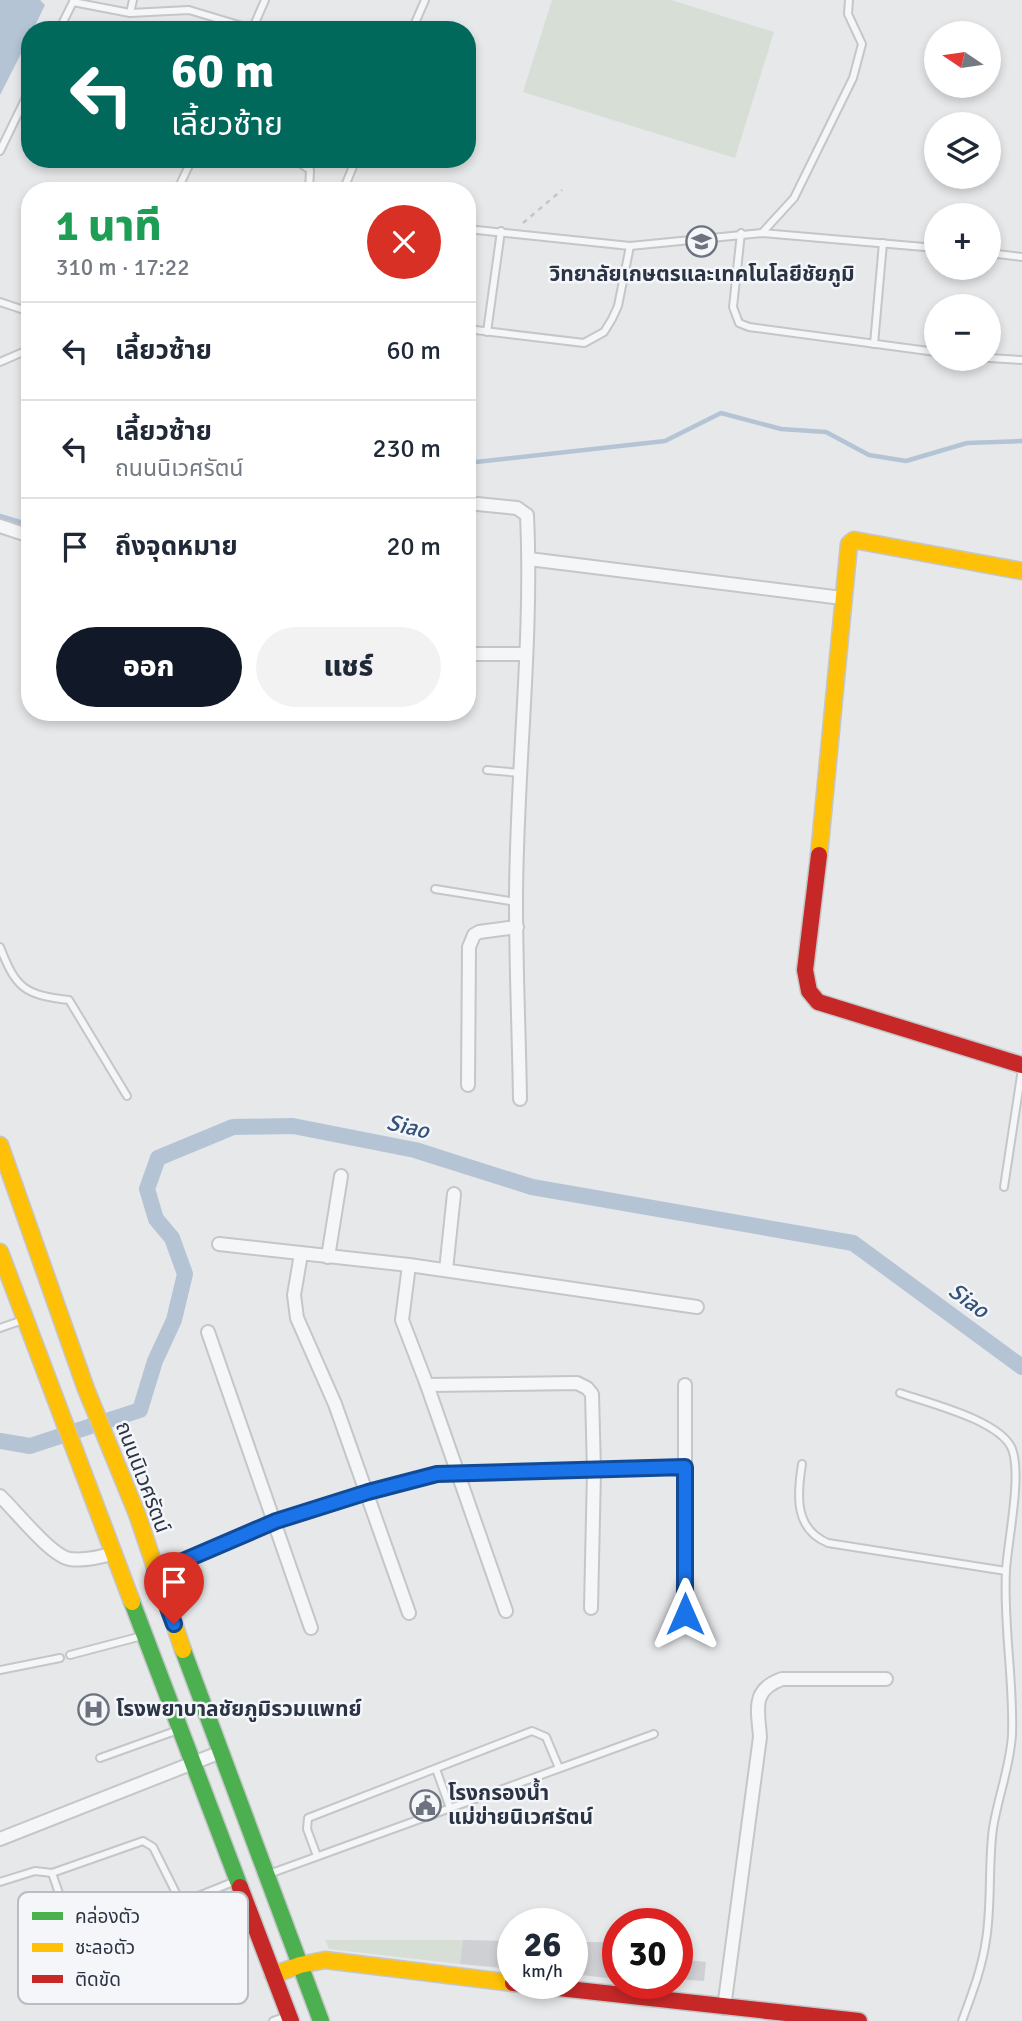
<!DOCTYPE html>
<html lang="th">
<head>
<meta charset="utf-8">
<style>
  :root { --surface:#fff; --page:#f2f2f3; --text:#1f2937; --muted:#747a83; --line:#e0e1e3; --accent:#111827 }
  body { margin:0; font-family:Signika,"Noto Sans Thai",sans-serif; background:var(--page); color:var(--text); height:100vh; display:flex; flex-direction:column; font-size:26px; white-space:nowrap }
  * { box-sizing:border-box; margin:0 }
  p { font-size:23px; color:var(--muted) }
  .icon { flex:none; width:38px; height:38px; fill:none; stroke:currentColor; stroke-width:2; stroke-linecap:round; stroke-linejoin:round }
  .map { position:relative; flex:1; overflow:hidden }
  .sheet { position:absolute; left:21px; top:182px; width:455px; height:539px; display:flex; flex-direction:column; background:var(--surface); border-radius:28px; box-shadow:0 4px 10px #0003 }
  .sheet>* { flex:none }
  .hud { position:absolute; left:21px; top:21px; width:455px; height:147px; border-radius:28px; box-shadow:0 4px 10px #0003; background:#00695c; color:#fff; overflow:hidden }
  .needle { width:46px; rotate:283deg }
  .tools { position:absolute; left:924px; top:21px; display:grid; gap:14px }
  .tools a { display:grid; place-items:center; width:77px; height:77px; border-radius:50%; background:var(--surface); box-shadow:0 4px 10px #0003; font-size:35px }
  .speed { position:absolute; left:497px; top:1908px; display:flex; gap:14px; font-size:35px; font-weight:700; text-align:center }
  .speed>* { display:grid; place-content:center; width:91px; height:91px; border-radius:50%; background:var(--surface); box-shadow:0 4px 10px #0003; line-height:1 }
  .speed small { font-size:18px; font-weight:400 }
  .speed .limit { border:10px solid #d22; background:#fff; color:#111 }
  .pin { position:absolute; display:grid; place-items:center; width:60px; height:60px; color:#fff; margin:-72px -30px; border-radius:50% 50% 50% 0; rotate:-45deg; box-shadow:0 0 7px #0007 }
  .pin .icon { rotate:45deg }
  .me { position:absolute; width:77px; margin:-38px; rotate:0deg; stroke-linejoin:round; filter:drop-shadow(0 0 5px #0008) }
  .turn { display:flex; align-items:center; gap:24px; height:147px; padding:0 35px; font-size:32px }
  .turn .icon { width:91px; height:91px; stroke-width:2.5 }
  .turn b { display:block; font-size:49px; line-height:60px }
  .round { display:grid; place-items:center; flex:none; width:74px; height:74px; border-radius:37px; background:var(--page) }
  .summary { display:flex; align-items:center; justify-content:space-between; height:119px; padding:0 35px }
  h1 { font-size:42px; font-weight:800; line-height:52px; color:#1e9e55 }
  .primary-button { display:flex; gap:14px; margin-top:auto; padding:14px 35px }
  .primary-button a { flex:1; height:80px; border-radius:42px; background:var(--accent); color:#fff; font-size:28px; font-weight:800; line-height:80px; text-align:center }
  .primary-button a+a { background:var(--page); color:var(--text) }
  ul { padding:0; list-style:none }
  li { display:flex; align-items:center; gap:21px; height:98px; padding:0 35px; border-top:2px solid var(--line) }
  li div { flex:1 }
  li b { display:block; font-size:26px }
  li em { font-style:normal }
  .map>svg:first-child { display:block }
</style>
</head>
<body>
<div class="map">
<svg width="1022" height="2021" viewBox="0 0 1022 2021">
  <rect width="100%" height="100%" fill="#e6e8ea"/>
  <g fill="#d6ded6">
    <polygon points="552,0 671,0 774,32 735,158 523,92"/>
    <polygon points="325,1940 463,1940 460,1964 329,1949"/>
  </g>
  <polygon fill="#b4c4d5" points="0,0 40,0 45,5 33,30 30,30 30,36 0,95"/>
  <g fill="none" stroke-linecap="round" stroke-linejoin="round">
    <g stroke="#b4c4d5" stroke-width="4.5">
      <polyline points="467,463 665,441 721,413 781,429 826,432 869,455 906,461 967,443 1022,441"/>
      <polyline points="0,516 30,525"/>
    </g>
    <polyline stroke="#b4c4d5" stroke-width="16" points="0,1441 30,1446 140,1410 155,1361 174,1320 185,1274 172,1238 156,1219 147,1189 158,1158 233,1127 293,1126 415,1150 532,1187 853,1243 1022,1367"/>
  </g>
  <g fill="#ced0d3">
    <polygon points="463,1940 513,1941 513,1969 460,1964"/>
    <polygon points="572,1942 618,1942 617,1979 572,1974"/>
    <polygon points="677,1959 706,1962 704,1981 677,1979"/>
  </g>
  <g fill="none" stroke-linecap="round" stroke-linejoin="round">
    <defs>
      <g id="lane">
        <polyline points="73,2 130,13 189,10 252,29"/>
        <polyline points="130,13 133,0"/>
        <polyline points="59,30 74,0"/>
        <polyline points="252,30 265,0"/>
        <polyline points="412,30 425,0"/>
        <polyline points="0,151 30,89"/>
        <polyline points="294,159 310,170 309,191"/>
        <polyline points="177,191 192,159"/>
        <polyline points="343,191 356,159"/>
        <polyline points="467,229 630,246 762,233 936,248"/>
        <polyline points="741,233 733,307 739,323 749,327 936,352"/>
        <polyline points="762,233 794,198 853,78 862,44 848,14 849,0"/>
        <polyline points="989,253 1022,257"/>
        <polyline points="0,302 30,312"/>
        <polyline points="467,329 584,343 604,332 612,319 618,306 630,246"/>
        <polyline points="487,332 501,231"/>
        <polyline points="874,344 883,243"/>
        <polyline points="989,358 1022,360"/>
        <polyline points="0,362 30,349"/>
        <polyline points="487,770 520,773"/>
        <polyline points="435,889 516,902"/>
        <path d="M 0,947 C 16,988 24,995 69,1000 L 127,1096"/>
        <polyline points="1004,1187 1022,1069"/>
        <polyline points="0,1328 23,1320"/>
        <path d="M 900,1393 C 928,1403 1000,1420 1012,1449 C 1022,1476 1008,1539 1006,1570 C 1003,1625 1014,1680 1012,1735 C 1010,1767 998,1797 993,1828 C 988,1865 992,1903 986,1940 C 982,1968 972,1994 962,2021"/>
        <path d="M 802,1464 C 797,1495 794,1529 828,1543 L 1006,1571"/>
        <polyline points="70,1655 142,1636"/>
        <polyline points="0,1670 60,1658"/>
        <polyline points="100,1758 178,1730"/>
        <polyline points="436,1769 450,1808"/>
        <polyline points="317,1856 307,1829 308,1818 532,1731 546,1737 559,1768"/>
        <polyline points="269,1874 654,1734"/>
        <polyline points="0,1882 35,1871 52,1873"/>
        <polyline points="181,1903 153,1847 143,1841 52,1873 93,1992 104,1999 191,1969 197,1960 181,1903 233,1882"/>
        <polyline points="273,2021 287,2016"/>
      </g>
      <g id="street">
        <path d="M 467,503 L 517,508 L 527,515 C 533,644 516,773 516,902 C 516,968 519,1034 520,1099"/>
        <polyline points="0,526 30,536"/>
        <polyline points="529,559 842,598"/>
        <polyline points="467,654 526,654"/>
        <polyline points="468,1085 469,947 474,935 479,932 517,927"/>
        <polyline points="219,1244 409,1265 697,1307"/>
        <polyline points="301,1254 294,1295 297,1318 335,1404 409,1613"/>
        <polyline points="328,1257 341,1176"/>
        <polyline points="409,1265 402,1320 427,1385 506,1611"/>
        <polyline points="446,1270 454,1194"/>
        <polyline points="208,1332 311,1628"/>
        <polyline points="427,1385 577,1383 587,1388 592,1394 594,1471 591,1608"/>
        <path d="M 0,1496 C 16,1511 51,1556 70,1559 C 85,1561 101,1557 114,1553"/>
        <polyline points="155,1573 276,1522 368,1492 437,1474 685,1467"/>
        <polyline points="685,1614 685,1385"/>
        <polyline points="0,1839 221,1752"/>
        <path d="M 724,2008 L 760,1737 C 758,1709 751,1690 782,1679 L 886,1679"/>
      </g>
      <g id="fast">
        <polyline points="132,1602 240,1887"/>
        <polyline points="183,1650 321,2021"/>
      </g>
      <g id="slow">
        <polyline points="819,855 849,544 854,540 1022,571"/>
        <polyline points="0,1145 86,1389 137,1514 183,1650"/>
        <polyline points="0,1252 132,1602"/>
        <polyline points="273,1975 300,1965 325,1960 513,1983"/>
      </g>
      <g id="jam">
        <polyline points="819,855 805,970 809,991 818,1002 1022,1065"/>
        <polyline points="240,1887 291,2021"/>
        <polyline points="513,1983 859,2021"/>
      </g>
    </defs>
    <use href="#lane" stroke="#c4c6c8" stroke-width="10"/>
    <use href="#street" stroke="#c4c6c8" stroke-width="16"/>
    <use href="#fast" stroke="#c4c6c8" stroke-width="19"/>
    <use href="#slow" stroke="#c4c6c8" stroke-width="19"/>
    <use href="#jam" stroke="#c4c6c8" stroke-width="19"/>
    <polyline stroke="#c5c6ca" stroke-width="2.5" stroke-dasharray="5 5" stroke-linecap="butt" points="523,223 562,190"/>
    <use href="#lane" stroke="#f5f6f7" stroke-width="6"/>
    <use href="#street" stroke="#f5f6f7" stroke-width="12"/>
    <use href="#fast" stroke="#4caf50" stroke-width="16"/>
    <use href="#slow" stroke="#ffc107" stroke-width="16"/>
    <use href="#jam" stroke="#c62828" stroke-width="16"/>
  </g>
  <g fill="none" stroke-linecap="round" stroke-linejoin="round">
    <defs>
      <polyline id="route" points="174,1624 155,1573 276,1521 368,1492 437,1474 685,1467 685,1614"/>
    </defs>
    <use href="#route" stroke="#114b97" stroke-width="18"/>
    <use href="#route" stroke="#1a73e8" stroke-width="12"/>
  </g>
  <defs>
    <symbol id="university-ring" viewBox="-11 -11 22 22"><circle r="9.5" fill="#f4f6f9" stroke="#6c737f" stroke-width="1.5"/><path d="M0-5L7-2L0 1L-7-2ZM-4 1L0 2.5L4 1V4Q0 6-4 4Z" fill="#6c737f"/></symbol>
    <symbol id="hospital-ring" viewBox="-11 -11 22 22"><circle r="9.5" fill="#f4f6f9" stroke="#6c737f" stroke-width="1.5"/><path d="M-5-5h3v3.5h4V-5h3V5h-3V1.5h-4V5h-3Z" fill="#6c737f"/></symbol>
    <symbol id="civic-ring" viewBox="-11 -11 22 22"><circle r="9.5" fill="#f4f6f9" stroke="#6c737f" stroke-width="1.5"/><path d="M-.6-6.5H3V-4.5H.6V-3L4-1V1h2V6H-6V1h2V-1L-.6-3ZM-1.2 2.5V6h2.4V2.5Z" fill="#6c737f"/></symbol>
  </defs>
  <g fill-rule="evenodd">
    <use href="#university-ring" x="684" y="224" width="35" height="35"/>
    <use href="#hospital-ring" x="76" y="1692" width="35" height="35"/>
    <use href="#civic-ring" x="408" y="1788" width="35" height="35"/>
  </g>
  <g text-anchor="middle" stroke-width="5" stroke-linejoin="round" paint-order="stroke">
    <g font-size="21" font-weight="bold" fill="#2b3445" stroke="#f4f6f9" text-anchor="start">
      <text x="702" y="281" text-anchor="middle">วิทยาลัยเกษตรและเทคโนโลยีชัยภูมิ</text>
      <text x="116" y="1716">โรงพยาบาลชัยภูมิรวมแพทย์</text>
      <text x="448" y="1800">โรงกรองน้ำ<tspan x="448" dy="24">แม่ข่ายนิเวศรัตน์</tspan></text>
    </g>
    <g font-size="21" fill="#2b3445" stroke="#f4f6f9">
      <text transform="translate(143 1477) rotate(69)" y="7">ถนนนิเวศรัตน์</text>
    </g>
    <g font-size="23" font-style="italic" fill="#34527a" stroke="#f4f6f9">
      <text transform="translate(408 1126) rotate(13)" y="8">Siao</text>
      <text transform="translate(969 1300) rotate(36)" y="8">Siao</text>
    </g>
  </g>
  <rect x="18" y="1892" width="230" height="112" rx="10" fill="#f4f6f9" stroke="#b8bcc3" stroke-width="2"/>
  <rect x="32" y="1912" width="31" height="8" fill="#4caf50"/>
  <rect x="32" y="1943" width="31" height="9" fill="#ffc107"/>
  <rect x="32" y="1975" width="31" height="8" fill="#c62828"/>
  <g font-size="19" fill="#2b3445">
    <text x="75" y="1923">คล่องตัว</text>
    <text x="75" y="1954">ชะลอตัว</text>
    <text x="75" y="1986">ติดขัด</text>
  </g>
</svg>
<div class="tools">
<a><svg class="needle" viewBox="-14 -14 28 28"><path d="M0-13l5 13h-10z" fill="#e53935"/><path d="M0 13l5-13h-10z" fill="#747a83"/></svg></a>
<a><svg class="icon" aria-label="layers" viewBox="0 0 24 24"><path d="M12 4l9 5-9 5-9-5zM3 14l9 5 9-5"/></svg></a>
<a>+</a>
<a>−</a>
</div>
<div class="speed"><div>26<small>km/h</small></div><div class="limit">30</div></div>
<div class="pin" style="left:174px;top:1624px;background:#d93025"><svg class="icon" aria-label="arrive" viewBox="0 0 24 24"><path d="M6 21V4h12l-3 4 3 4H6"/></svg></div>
<svg class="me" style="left:685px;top:1614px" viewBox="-20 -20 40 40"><path d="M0-17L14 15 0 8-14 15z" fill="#1a73e8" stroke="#fff" stroke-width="4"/></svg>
<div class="hud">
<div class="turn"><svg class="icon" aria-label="left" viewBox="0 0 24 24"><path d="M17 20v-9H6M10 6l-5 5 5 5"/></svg><div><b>60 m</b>เลี้ยวซ้าย</div></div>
</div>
<section class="sheet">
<div class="summary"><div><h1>1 นาที</h1><p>310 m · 17:22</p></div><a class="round" style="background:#d93025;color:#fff"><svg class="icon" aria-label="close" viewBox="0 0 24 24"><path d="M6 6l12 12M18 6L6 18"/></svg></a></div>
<ul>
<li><svg class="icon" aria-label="left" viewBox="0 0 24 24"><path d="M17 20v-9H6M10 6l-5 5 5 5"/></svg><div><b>เลี้ยวซ้าย</b></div><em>60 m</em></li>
<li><svg class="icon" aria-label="left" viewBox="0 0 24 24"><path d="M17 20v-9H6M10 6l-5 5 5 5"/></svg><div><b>เลี้ยวซ้าย</b><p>ถนนนิเวศรัตน์</p></div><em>230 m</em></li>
<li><svg class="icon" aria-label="arrive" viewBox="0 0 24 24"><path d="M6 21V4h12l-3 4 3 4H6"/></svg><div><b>ถึงจุดหมาย</b></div><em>20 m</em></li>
</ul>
<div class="primary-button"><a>ออก</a><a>แชร์</a></div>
</section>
</div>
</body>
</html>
